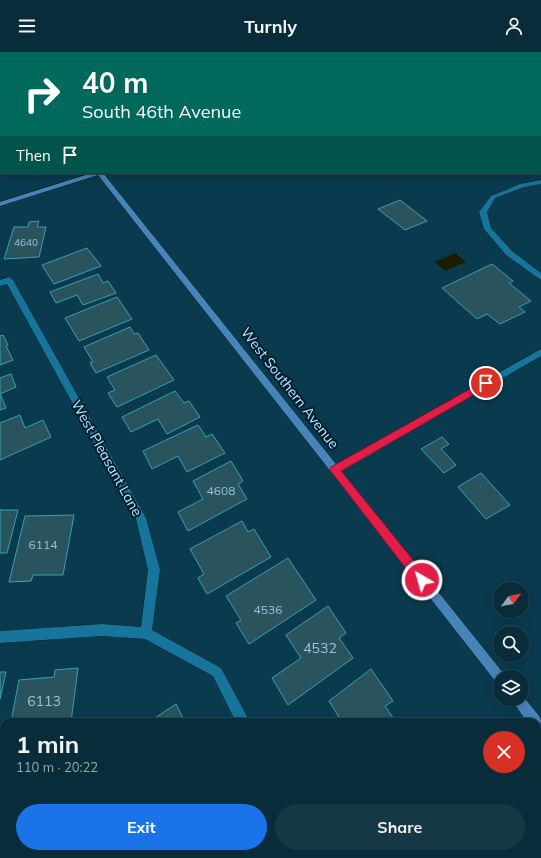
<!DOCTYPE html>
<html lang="en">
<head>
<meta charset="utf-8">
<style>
  :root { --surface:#082c3a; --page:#163845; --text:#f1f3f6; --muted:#98a7af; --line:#294854; --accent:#1a73e8 }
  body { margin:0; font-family:Mulish,sans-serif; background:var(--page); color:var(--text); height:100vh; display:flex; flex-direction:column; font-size:15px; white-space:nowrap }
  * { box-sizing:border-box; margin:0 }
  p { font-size:13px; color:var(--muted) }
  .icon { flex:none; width:22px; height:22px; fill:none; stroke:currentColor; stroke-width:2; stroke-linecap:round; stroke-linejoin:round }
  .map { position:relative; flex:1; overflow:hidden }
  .side { position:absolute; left:0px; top:666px; width:541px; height:140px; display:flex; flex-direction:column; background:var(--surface); border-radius:12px 12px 0 0; box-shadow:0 2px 10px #0003,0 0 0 1px var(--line) }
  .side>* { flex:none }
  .guide { position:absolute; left:0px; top:0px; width:541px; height:122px; box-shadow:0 2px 10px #0003,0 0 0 1px var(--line); background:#00695c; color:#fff; overflow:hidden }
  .needle { width:26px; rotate:58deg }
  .fabs { position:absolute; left:493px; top:530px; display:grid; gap:8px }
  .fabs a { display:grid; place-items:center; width:36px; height:36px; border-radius:50%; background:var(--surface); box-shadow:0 2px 10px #0003,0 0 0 1px var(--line); font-size:20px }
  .pin { position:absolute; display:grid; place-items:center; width:34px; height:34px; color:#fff; margin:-17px; border:2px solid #fff; border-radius:50%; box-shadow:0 1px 4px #0007 }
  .me { position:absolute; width:44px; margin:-22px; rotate:322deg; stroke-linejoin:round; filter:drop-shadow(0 0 3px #0008) }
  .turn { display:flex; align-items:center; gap:14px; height:84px; padding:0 16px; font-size:18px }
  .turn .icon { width:52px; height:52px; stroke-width:2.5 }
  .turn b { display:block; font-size:28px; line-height:34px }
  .then { display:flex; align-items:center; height:38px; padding:0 16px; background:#0003; gap:8px; font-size:15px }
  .round { display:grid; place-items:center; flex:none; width:42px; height:42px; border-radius:21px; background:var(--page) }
  .summary { display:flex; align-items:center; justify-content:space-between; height:68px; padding:0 16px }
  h1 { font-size:24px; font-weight:700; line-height:30px }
  .cta { display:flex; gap:8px; margin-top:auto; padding:8px 16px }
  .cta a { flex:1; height:46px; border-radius:24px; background:var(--accent); color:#fff; font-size:16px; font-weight:700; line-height:46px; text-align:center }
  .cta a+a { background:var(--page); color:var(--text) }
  header { display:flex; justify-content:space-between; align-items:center; height:52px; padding:0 16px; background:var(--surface); font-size:18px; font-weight:700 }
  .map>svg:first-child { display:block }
</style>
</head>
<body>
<header><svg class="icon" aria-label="menu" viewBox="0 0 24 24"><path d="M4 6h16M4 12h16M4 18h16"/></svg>Turnly<svg class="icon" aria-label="person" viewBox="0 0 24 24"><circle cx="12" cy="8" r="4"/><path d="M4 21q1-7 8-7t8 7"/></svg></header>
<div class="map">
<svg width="541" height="806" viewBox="0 0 541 806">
  <rect width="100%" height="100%" fill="#0a3a4e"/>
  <polygon fill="#11485e" points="22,0 423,0 420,1"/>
  <g fill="#1b1c00">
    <polygon points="181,0 390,0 386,1"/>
    <polygon points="455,201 466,210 445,219 435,210"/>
  </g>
  <g fill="#29545d" stroke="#34a2b5">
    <polygon points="400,148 427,169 405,178 378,157"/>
    <polygon points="39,169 37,175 46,175 39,205 4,207 14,175 28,175 29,170"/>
    <polygon points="87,196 101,214 54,232 42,213"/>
    <polygon points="492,212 513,229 509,231 531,249 519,255 525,260 500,272 487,262 477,267 442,236"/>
    <polygon points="98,222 103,231 108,229 116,241 83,253 77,243 56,251 50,240"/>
    <polygon points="117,245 132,267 79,289 65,266"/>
    <polygon points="130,275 134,282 138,281 149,298 96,321 90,311 93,310 84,295"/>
    <polygon points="3,283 8,293 6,294 13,308 0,313 0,284"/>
    <polygon points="156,303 174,328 117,355 108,341 115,338 107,325"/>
    <polygon points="11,322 16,335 0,342 6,356 0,358 0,326"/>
    <polygon points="175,339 184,351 189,349 200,365 167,382 158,367 131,380 122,365"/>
    <polygon points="20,363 25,376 43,368 51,385 0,408 0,371"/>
    <polygon points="198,373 206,385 212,382 225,401 187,420 178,404 152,417 143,399"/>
    <polygon points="442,385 449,392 441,397 456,413 444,421 421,397"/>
    <polygon points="231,409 243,429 238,432 247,447 188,479 178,460 203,447 193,429"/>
    <polygon points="481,421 510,453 486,467 458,435"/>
    <polygon points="0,458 18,458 7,501 0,501"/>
    <polygon points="74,463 63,523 33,523 31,529 9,530 25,464"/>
    <polygon points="242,469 248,480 254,477 271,505 207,542 198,526 204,522 190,497"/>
    <polygon points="288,506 316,548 249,592 236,571 241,568 226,544"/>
    <polygon points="328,554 346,581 339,586 353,606 288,653 272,626 301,606 286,583"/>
    <polygon points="78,616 71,670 11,670 19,628 54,625 55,618"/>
    <polygon points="371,617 393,649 385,654 396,670 342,670 329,649"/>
    <polygon points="0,620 6,620 0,647"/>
    <polygon points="176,652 185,670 149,670"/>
    <polygon points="149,802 236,802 238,806 150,806"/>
    <polygon points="375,802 398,802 393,806 377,806"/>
    <polygon points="424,802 496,802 499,806 420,806"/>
  </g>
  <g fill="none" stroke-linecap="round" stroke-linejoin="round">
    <defs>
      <g id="lane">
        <polygon points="432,0 440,0 431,1"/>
        <rect x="0" y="74" width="1" height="4"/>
        <polygon points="541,128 541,132 524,135 495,146 487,160 491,176 512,199 541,221 541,228 506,203 484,177 479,160 491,144 520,132"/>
      </g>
      <g id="street">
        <polygon points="0,0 6,0 0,3"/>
        <polygon points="9,225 13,228 146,466 160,518 152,578 221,616 250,670 236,670 213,624 145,587 102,584 0,591 0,579 102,572 141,575 148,518 136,467 7,232 0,234 0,228"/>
        <polygon points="541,297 541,304 339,421 335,422 331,421 330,418 331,415"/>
        <polygon points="306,802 321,802 322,806 307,806"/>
      </g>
      <g id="secondary">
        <polygon points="3,0 9,0 10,1 4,1"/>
        <polygon points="92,121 103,121 504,622 506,625 500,625 500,632 496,630 98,123 0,154 0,150"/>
        <polygon points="522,643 540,665 541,669 540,675 537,676 537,670 527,670 511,647 522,647"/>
      </g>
    </defs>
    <use href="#lane" stroke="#05202c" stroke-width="1"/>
    <use href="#street" stroke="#05202c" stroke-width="1"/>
    <use href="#secondary" stroke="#05202c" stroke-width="1"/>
    <use href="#lane" fill="#17749a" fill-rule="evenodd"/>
    <use href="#street" fill="#17749a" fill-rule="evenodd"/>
    <use href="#secondary" fill="#4784b8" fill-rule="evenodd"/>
  </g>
  <polygon fill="#e11d48" stroke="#92132f" points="486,328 489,329 490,331 489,334 341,419 426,524 427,528 426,532 422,533 418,532 330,418 331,415"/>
  <g text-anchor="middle" stroke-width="4" stroke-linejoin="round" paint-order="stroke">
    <g font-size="10" fill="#9ac3d5">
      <text x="26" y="194">4640</text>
    </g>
    <g font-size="12" fill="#9ac3d5">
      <text x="221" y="443">4608</text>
      <text x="43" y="497">6114</text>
      <text x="268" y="562">4536</text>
    </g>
    <g font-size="14" fill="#c0e8fd" stroke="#002030">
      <text transform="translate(290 336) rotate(52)" y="5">West Southern Avenue</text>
      <text transform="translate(107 406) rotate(61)" y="5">West Pleasant Lane</text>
    </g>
    <g font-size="14" fill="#9ac3d5">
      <text x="320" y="601">4532</text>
      <text x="44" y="654">6113</text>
    </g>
  </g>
</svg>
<div class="fabs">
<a><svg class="needle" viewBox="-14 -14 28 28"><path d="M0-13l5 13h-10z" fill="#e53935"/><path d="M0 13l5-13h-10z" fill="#98a7af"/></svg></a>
<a><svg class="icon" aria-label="search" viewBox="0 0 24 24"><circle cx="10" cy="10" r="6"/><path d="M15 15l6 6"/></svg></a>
<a><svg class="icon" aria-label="layers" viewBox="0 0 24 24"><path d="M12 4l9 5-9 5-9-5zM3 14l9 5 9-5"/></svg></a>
</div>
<div class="pin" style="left:486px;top:331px;background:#d93025"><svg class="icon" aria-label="arrive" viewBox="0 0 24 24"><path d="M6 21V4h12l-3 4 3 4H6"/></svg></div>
<svg class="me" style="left:422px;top:528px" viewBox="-20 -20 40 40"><circle r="17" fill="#e11d48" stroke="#fff" stroke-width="3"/><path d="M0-11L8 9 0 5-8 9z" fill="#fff"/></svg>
<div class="guide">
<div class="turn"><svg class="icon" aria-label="right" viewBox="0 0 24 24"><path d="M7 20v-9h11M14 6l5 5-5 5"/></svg><div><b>40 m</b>South 46th Avenue</div></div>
<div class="then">Then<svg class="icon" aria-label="arrive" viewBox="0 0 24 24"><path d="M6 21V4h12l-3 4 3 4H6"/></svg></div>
</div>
<section class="side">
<div class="summary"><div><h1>1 min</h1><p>110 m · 20:22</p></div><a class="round" style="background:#d93025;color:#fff"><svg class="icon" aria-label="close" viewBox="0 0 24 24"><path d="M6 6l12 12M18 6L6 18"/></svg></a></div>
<div class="cta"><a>Exit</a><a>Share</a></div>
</section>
</div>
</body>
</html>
